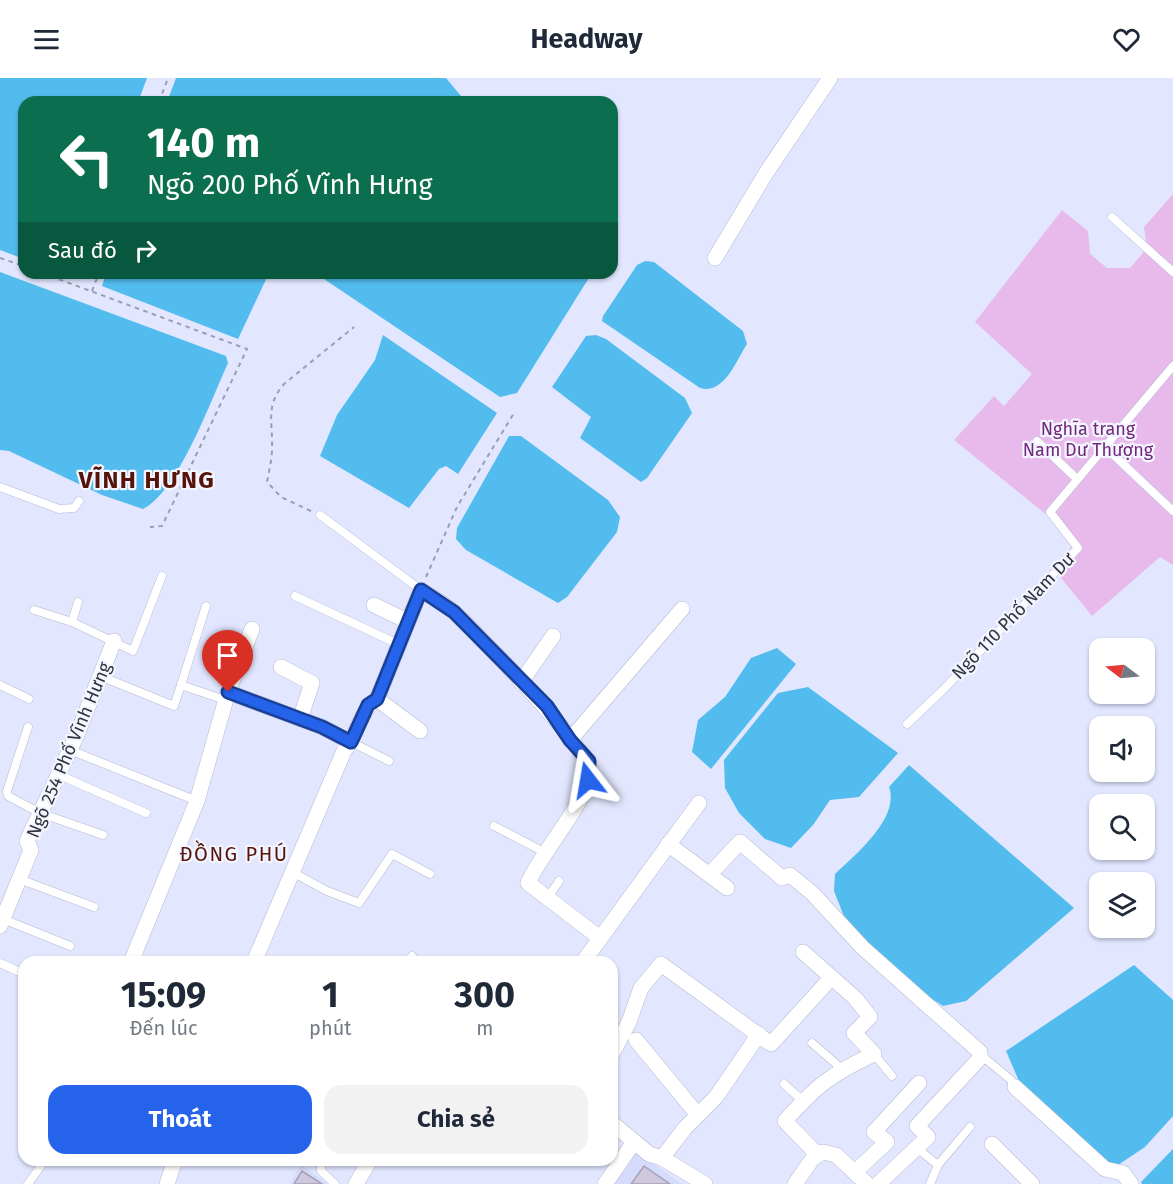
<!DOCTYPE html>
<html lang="vi">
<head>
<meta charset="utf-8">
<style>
  :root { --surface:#fff; --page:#f2f2f3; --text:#1f2937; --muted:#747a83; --accent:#2563eb }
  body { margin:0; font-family:"Fira Sans",sans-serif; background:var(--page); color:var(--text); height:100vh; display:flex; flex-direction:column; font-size:22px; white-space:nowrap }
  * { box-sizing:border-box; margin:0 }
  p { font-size:20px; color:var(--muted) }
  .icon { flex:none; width:33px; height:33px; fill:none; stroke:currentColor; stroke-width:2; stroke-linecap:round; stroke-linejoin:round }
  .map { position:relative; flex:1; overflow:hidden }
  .side { position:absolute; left:18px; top:878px; width:600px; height:210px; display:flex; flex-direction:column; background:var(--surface); border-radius:18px; box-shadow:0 2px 4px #0004 }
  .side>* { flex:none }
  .hud { position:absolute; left:18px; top:18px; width:600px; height:183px; border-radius:18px; box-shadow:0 2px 4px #0004; background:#0b6e4f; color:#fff; overflow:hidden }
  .needle { width:39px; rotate:286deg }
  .controls { position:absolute; left:1089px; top:560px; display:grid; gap:12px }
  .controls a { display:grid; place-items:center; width:66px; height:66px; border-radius:12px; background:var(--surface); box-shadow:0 2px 4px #0004; font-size:30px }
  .pin { position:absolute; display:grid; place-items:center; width:51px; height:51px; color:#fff; margin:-62px -26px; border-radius:50% 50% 50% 0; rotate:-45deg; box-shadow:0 0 6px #0007 }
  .pin .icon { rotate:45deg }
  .me { position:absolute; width:66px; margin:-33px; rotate:346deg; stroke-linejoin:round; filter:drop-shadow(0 0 4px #0008) }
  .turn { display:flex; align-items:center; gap:21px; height:126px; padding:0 30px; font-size:27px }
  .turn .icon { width:78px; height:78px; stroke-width:2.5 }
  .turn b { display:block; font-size:42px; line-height:51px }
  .then { display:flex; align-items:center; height:57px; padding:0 30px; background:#0003; gap:12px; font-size:22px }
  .eta { display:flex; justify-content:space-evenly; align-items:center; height:102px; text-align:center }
  .eta b { font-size:36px; font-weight:700; line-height:42px }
  .primary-button { display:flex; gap:12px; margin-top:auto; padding:12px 30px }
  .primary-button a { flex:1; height:69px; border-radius:18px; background:var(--accent); color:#fff; font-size:24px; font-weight:700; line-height:69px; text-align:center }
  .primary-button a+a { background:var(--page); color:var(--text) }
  header { display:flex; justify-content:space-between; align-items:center; height:78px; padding:0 30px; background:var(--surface); font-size:27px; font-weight:700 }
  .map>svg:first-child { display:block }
</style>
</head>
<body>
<header><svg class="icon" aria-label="menu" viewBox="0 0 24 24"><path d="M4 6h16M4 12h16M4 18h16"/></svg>Headway<svg class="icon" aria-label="heart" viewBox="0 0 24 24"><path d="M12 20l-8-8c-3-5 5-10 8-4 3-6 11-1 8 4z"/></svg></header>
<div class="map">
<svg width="1173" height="1106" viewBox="0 0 1173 1106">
  <rect width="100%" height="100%" fill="#e2e7ff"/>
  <g fill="#d5dbfa">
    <polygon points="635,1072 675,1101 682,1106 610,1106"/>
    <polygon points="301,1086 327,1106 290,1106"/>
  </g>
  <polygon fill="#e8baec" points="1173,116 1173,487 1160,479 1092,538 1057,495 1072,467 1053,442 954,362 994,318 1004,328 1032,296 975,244 1062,132 1088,153 1090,176 1107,190 1130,190 1147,170 1144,149"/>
  <g fill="#53bcee">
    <polygon points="0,0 147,0 138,24 24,24 24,181 0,172"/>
    <polygon points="176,0 446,0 466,24 167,24"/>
    <path d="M 645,183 L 654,184 L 743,253 L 747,266 C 736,283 724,317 700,310 L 602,243 L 603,238 L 637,187 Z"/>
    <path d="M 0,194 L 226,278 L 228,285 C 211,322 178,414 143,431 L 102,417 L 9,373 L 0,372 Z"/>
    <polygon points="106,195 269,195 238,261 102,208"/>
    <polygon points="315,195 592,195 517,315 500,319"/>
    <polygon points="383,257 497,335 458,396 446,388 439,391 409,430 320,378 337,337 375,282"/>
    <polygon points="596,257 606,261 685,320 692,335 647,400 641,404 580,360 591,339 552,309 586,258"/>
    <polygon points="509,358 521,358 608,422 620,439 617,454 567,519 558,525 466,472 456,461 457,450"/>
    <polygon points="777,570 796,586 711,691 692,674 698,642 725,619 751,580"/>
    <polygon points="808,609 898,675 859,719 830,722 813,747 791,770 765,761 739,735 725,710 724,682 778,615"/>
    <path d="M 909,687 L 1074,830 L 966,923 L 943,928 L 923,915 L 847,846 L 834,813 L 835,796 C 856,776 900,740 889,709 Z"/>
    <polygon points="1134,887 1173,922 1173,1038 1145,1069 1112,1091 1022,1010 1006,973"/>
    <polygon points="1173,1071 1173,1106 1142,1106 1141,1104"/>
  </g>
  <g fill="#cfc8df" stroke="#a7a0b6" stroke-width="1.5">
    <polygon points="644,1088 670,1106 631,1106"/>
    <polygon points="302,1093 322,1106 294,1106"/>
  </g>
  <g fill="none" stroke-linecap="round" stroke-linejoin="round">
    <defs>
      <g id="lane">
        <polyline points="1112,139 1173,194"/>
        <polyline points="1037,363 1076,400"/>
        <polyline points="1104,368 1173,433"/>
        <polyline points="0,409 59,431 74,430 79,423"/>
        <polyline points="320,437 421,512"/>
        <polyline points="295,518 398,566"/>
        <polyline points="78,524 72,544 133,573 162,498"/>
        <polyline points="206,528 181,607 225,622"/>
        <polyline points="34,532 72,544"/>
        <polyline points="100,598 174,628 181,607"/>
        <polyline points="0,607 29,621"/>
        <polyline points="907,646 945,610 1078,470 1050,434 1173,288"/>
        <polyline points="28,649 7,713 8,718 40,735 103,757"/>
        <polyline points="351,664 389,683"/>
        <polyline points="70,672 197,723"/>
        <polyline points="59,697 146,735"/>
        <polyline points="494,748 544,774"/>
        <polyline points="292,794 327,813 359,825 392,776 430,796"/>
        <polyline points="19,801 94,829"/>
        <polyline points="547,821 559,803"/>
        <polyline points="3,841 70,868"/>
        <polyline points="412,878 418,884"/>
        <polyline points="0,885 24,896"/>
        <polyline points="812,965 842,991"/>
        <polyline points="874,976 892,998"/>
        <polyline points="981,977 1011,1002 1015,1009"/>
        <polyline points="784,1006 803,1023"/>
        <polyline points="918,1071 938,1087 970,1049"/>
        <polyline points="311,1082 321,1086 321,1093 335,1106"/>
        <polyline points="28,1106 45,1082"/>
        <polyline points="930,1106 938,1087"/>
      </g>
      <g id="street">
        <polyline points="715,180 766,95 830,0"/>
        <polyline points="374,527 407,543"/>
        <polyline points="281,589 312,605 300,641"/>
        <polyline points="521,604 553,558"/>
        <polyline points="228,614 322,649 351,664"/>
        <polyline points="377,621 420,653"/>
        <polyline points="570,662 682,531"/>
        <polyline points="668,766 727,810"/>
        <polyline points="710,796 740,764 782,800 790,797 812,815 863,870 980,974 980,980 917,1048 928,1059 878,1106"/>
        <polyline points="0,848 31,772 27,763 76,659 114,563"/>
        <path d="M 803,874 L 855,920 L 870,939 L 854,955 L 874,976 C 831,996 816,1008 785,1043 L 817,1076"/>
        <polyline points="131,884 197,723 228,614 252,551"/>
        <path d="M 254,884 L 344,673 C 357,657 360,633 377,621 L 421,512 C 432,519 445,526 455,535 C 477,555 592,673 590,694 C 588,722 541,775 528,805 L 600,860"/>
        <polyline points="583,884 699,725"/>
        <polyline points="636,962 698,1037"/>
        <polyline points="612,976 629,944 641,910 661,886 771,966 831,900"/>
        <polyline points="1015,1009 1105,1091 1123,1095 1131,1106"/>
        <polyline points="612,1045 649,1076 662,1080 705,1106"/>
        <polyline points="992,1066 1032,1106"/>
        <polyline points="662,1080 685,1050 716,1019 759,956"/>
        <polyline points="856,1093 887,1064 874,1054 919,1005"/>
        <polyline points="167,1106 175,1082"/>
        <polyline points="356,1106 370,1082"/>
        <polyline points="605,1106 634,1064"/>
        <polyline points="795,1106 813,1080 823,1074 836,1077 867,1106"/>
      </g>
    </defs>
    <use href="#lane" stroke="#b5b9d0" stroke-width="9"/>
    <use href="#street" stroke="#b5b9d0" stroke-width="16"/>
    <g stroke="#9a9eb0" stroke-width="2" stroke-dasharray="4.5 4.5" stroke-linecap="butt">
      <polyline points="159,24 168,0"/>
      <polyline points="0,180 24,188"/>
      <polyline points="42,195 247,271 162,448 150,449"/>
      <polyline points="92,213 99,195"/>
      <path d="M 311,433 L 281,419 L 267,404 C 269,393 272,382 272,370 C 273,344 265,328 284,306 L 354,249"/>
      <polyline points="426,499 457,429 514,335"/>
    </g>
    <use href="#lane" stroke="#fff" stroke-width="8"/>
    <use href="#street" stroke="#fff" stroke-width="15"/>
  </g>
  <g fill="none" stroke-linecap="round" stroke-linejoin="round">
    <defs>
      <polyline id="route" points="228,614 322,649 351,664 368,627 377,621 421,512 454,534 547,628 570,662 589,683 588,702"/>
    </defs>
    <use href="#route" stroke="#184099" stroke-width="15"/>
    <use href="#route" stroke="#2563eb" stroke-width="10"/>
  </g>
  <g text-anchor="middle" stroke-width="4.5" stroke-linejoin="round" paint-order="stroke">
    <g font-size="18" fill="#73287b" stroke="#f3f5ff">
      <text x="1088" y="357">Nghĩa trang<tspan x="1088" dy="21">Nam Dư Thượng</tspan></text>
    </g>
    <g font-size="18" fill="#31333c" stroke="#f3f5ff">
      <text transform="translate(1013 538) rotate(-46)" y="6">Ngõ 110 Phố Nam Dư</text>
      <text transform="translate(69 672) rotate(-67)" y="6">Ngõ 254 Phố Vĩnh Hưng</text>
    </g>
    <g font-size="20" letter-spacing="1.5" fill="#571409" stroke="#f3f5ff">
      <text x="234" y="783">ĐỒNG PHÚ</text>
    </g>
    <g font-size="24" font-weight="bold" letter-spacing="1.5" fill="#571409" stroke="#f3f5ff">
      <text x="147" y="410">VĨNH HƯNG</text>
    </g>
  </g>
</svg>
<div class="controls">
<a><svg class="needle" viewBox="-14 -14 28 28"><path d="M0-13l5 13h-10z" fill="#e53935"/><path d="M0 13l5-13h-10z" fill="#747a83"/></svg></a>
<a><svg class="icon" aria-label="sound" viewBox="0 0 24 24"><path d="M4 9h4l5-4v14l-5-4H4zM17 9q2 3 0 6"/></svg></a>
<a><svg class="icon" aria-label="search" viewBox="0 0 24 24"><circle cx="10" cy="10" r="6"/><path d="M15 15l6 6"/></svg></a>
<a><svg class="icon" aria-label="layers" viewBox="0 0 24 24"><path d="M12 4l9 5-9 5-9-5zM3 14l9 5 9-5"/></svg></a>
</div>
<div class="pin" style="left:228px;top:614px;background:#d93025"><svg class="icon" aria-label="arrive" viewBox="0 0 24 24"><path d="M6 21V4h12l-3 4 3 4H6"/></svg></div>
<svg class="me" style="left:588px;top:702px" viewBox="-20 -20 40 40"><path d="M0-17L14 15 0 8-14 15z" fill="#2563eb" stroke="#fff" stroke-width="4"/></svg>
<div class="hud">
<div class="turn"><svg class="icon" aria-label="left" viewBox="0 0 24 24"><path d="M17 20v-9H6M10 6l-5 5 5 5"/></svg><div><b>140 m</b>Ngõ 200 Phố Vĩnh Hưng</div></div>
<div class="then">Sau đó<svg class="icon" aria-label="right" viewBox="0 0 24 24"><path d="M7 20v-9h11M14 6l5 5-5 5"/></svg></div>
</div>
<section class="side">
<div class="eta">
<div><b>15:09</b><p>Đến lúc</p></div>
<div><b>1</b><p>phút</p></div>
<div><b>300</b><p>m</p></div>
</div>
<div class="primary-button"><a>Thoát</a><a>Chia sẻ</a></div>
</section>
</div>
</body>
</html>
